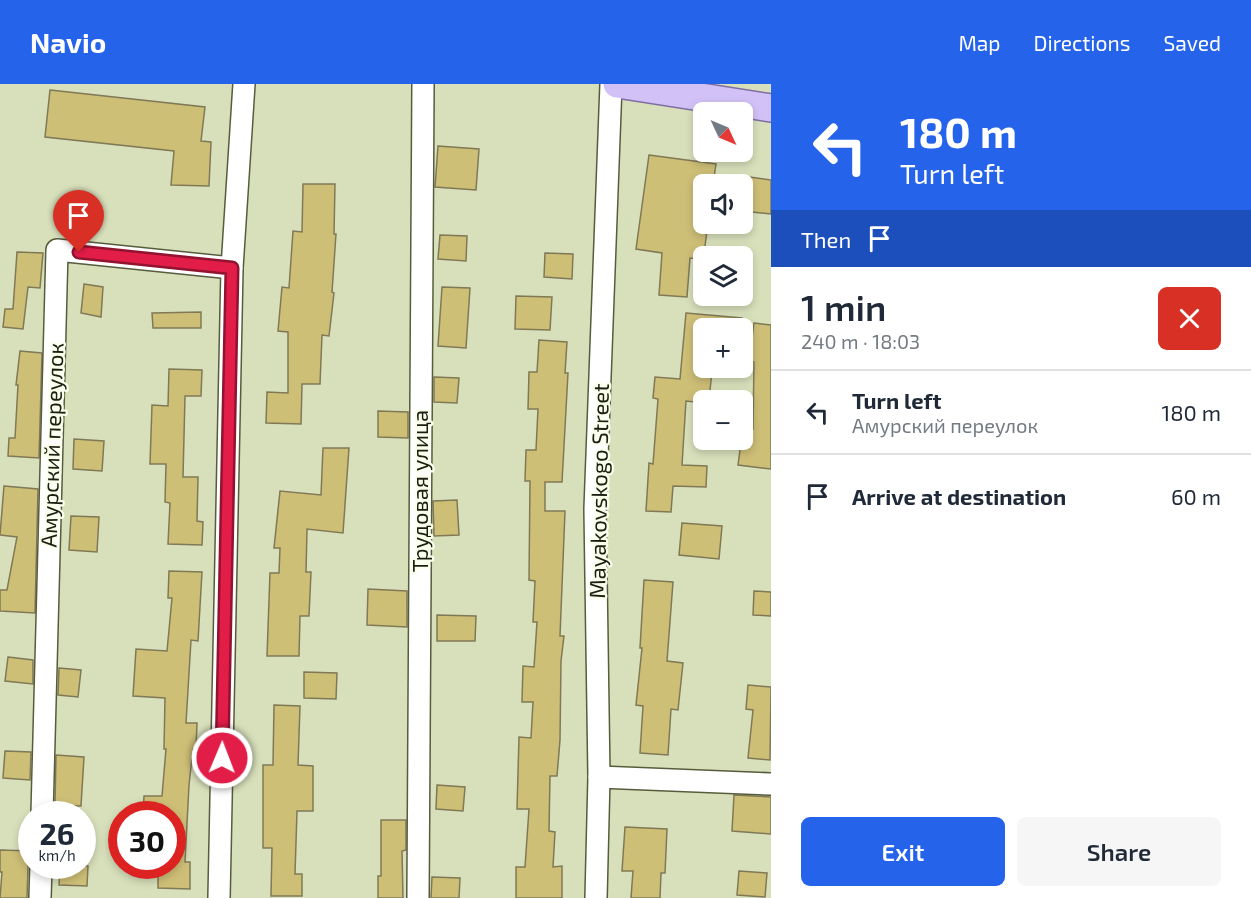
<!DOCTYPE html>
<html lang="en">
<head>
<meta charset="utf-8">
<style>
  :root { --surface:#fff; --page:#f6f6f7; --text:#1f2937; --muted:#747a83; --line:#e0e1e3; --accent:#2563eb }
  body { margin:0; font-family:"Exo 2",sans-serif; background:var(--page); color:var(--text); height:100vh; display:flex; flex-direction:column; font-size:22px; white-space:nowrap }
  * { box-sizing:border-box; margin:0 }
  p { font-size:20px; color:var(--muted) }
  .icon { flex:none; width:33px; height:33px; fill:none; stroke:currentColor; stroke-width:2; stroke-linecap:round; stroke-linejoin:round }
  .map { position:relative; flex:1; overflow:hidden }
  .drawer { display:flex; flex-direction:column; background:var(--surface); width:480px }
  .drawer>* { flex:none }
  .hud { background:#2563eb; color:#fff; overflow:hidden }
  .needle { width:39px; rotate:134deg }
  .controls { position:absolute; left:693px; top:18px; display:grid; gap:12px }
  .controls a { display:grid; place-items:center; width:60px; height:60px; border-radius:9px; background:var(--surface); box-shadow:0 3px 9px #0003; font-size:30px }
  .speed { position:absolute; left:18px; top:717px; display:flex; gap:12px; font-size:30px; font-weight:700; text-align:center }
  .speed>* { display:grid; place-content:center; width:78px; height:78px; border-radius:50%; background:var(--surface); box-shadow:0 3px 9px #0003; line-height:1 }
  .speed small { font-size:15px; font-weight:400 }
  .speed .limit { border:9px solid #d22; background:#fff; color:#111 }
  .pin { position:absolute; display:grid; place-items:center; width:51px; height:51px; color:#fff; margin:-62px -26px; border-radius:50% 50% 50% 0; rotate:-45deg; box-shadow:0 0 6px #0007 }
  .pin .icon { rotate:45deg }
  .me { position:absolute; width:66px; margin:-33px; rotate:1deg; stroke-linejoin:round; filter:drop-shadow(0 0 4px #0008) }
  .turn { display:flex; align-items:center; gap:21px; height:126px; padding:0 30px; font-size:27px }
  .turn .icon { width:78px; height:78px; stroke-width:2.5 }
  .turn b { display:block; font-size:42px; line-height:51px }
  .then { display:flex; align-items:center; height:57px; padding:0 30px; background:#0003; gap:12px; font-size:22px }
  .round { display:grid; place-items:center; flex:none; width:63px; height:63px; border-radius:9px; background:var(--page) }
  .head { display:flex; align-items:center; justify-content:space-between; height:102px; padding:0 30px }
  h1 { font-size:36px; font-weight:600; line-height:45px }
  .action { display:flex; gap:12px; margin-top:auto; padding:12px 30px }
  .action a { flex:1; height:69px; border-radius:9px; background:var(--accent); color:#fff; font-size:24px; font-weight:600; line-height:69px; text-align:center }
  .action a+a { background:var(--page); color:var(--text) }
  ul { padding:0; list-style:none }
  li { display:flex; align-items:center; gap:18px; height:84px; padding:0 30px; border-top:2px solid var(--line) }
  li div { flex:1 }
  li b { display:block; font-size:22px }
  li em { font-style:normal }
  header { display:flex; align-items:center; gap:36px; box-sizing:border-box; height:84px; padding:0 30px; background:var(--accent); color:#fff }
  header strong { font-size:28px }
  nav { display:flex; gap:33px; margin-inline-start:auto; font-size:21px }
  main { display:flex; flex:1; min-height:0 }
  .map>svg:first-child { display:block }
</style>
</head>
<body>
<header>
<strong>Navio</strong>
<nav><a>Map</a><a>Directions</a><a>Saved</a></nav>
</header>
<main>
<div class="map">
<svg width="771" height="814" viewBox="0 0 771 814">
  <rect width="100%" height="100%" fill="#d8e0bb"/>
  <g fill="#cebf77" stroke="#807956" stroke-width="1.5">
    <polygon points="50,6 205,23 201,57 211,58 209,102 171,101 174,67 45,53"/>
    <polygon points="438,62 479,65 476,106 435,103"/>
    <polygon points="649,71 716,80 713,100 704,100 704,140 708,140 703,176 690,174 687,213 659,211 662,169 636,165"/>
    <polygon points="742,92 771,96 771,130 742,127"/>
    <polygon points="303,100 335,100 334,150 336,150 332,208 334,209 329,252 322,251 320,300 302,300 301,340 266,339 267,308 288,309 288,248 278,247 282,203 289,204 293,147 302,148"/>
    <polygon points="440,151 467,152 466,177 438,175"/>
    <polygon points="17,168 43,169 40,204 28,203 23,245 3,243 5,225 13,225"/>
    <polygon points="545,169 573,170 572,195 544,193"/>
    <polygon points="84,200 103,203 101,233 81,229"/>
    <polygon points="442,203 470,204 466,264 438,262"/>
    <polygon points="516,212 552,213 550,246 515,245"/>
    <polygon points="201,228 201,244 153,244 152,229"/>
    <polygon points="686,229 742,234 742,244 704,244 704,286 712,287 709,316 704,316 704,319 686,317 682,381 707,382 706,403 673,402 671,428 646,427 649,379 653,380 658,315 653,314 655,293 680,295"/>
    <polygon points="754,239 771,241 771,385 738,381 743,344 753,345 754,278 749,277"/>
    <polygon points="539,256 567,258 565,289 568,289 562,398 545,398 545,427 565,427 560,552 564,552 561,577 560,656 557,692 550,692 549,747 555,748 553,783 562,782 562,814 516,814 516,783 525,783 529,725 517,725 519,653 531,654 533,618 522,618 523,582 534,583 537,538 533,538 535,497 529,496 530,397 525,397 526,366 536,366 538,325 528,325 529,288 537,288"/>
    <polygon points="20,267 42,269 39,374 8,372 9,354 15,354 18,301 16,301"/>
    <polygon points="169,285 202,286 201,312 185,312 183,393 198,393 197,437 203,438 202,461 168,460 170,419 165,418 166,380 150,380 152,321 168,322"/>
    <polygon points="434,293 459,294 457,319 434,318"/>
    <polygon points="378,327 408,328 408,354 378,353"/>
    <polygon points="74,355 104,357 102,387 73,385"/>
    <polygon points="323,364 349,364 343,449 307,445 306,488 311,488 309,532 300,532 299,572 267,572 270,489 279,489 280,464 274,464 280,407 321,411"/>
    <polygon points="4,402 38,405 35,529 0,527 0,506 7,506 17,453 0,451"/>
    <polygon points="457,416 459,451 434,452 433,417"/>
    <polygon points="71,432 99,433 97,468 69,466"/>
    <polygon points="682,439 722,442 719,475 679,471"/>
    <polygon points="169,487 202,488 198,557 191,556 186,639 197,639 196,665 193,665 189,701 185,778 190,778 190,805 158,804 158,782 172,782 172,730 143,730 144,712 162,712 166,665 164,665 165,614 133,612 136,565 167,567 172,514 168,514"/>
    <polygon points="644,496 673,498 667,577 683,579 678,626 671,625 668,671 640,669 643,622 636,621 642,564 640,564"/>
    <polygon points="368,505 407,507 407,543 367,541"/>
    <polygon points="754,507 771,508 771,532 753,531"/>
    <polygon points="437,531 476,532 475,557 437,557"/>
    <polygon points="8,573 33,576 33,600 5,597"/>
    <polygon points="59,584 81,586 78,613 58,611"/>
    <polygon points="304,588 337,589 336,615 304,614"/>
    <polygon points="748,601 771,603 770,676 748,674 753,626 746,625"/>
    <polygon points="274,621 300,622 298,681 313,682 313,727 297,727 295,790 302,790 302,812 271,812 272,764 263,764 263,681 273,681"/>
    <polygon points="5,667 31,668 30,696 3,694"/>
    <polygon points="56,671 84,673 81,722 55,721"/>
    <polygon points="437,701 465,703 463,727 436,725"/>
    <polygon points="734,711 771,713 771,750 732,747"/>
    <polygon points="381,736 406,736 406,766 402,767 403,814 378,814 378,792 381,792"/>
    <polygon points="625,743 667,745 665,789 661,789 660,814 631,814 633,787 622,787"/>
    <polygon points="0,766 31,767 28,782 27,814 0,814 2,788 0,788"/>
    <polygon points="60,782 88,782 87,802 59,801"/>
    <polygon points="739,787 767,789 765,813 737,811"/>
    <polygon points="432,793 460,794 459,814 431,814"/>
  </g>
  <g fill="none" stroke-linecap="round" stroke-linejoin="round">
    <defs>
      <g id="minor">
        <polyline points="599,693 771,700"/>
        <polyline points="42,730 57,166 232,184"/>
        <polyline points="40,814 41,782"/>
        <polyline points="219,814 232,184 244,0"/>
        <polyline points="418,814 423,0"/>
        <polyline points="596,814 599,693 595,425 611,0"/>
      </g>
      <polyline id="major" points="617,0 771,24"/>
    </defs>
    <use href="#minor" stroke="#565c3c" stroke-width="24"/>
    <use href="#major" stroke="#7f6da3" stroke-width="30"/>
    <use href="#minor" stroke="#fff" stroke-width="21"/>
    <use href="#major" stroke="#d2c1f7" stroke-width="27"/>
  </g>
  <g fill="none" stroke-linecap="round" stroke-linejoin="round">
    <defs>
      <polyline id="route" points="79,168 232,184 222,674"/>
    </defs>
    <use href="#route" stroke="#92132f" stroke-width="15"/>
    <use href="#route" stroke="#e11d48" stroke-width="10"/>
  </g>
  <g text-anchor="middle" stroke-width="4.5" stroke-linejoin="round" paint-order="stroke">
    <g font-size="22" fill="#1c1e11" stroke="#faffec">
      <text transform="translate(52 361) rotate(-88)" y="8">Амурский переулок</text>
      <text transform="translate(420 407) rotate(-90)" y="8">Трудовая улица</text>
      <text transform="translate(599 407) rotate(-89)" y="8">Mayakovskogo Street</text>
    </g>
  </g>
</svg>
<div class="controls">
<a><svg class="needle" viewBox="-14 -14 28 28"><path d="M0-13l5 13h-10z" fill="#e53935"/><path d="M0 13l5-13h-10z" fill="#747a83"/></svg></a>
<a><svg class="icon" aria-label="sound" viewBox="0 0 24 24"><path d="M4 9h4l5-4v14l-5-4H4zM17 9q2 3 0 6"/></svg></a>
<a><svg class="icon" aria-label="layers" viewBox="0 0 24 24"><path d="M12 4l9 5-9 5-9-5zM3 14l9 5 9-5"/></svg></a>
<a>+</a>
<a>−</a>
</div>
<div class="speed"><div>26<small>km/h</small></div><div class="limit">30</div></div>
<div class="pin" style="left:79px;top:168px;background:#d93025"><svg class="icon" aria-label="arrive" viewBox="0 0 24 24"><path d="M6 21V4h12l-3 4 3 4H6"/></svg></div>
<svg class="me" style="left:222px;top:674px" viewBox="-20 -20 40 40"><circle r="17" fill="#e11d48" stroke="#fff" stroke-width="3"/><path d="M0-11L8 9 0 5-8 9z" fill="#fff"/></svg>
</div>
<section class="drawer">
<div class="hud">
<div class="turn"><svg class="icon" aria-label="left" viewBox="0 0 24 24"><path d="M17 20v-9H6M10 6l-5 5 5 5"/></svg><div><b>180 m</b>Turn left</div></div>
<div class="then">Then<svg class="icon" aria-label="arrive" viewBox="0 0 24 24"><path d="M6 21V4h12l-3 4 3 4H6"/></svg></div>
</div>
<div class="head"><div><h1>1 min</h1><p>240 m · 18:03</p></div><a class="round" style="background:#d93025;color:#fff"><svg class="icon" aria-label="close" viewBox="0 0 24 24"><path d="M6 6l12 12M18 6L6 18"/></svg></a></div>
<ul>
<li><svg class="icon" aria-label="left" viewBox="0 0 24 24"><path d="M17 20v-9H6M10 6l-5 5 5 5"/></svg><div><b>Turn left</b><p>Амурский переулок</p></div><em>180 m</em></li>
<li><svg class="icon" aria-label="arrive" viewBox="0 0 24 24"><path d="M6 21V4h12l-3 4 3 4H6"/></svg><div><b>Arrive at destination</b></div><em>60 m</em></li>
</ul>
<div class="action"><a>Exit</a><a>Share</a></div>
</section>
</main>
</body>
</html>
